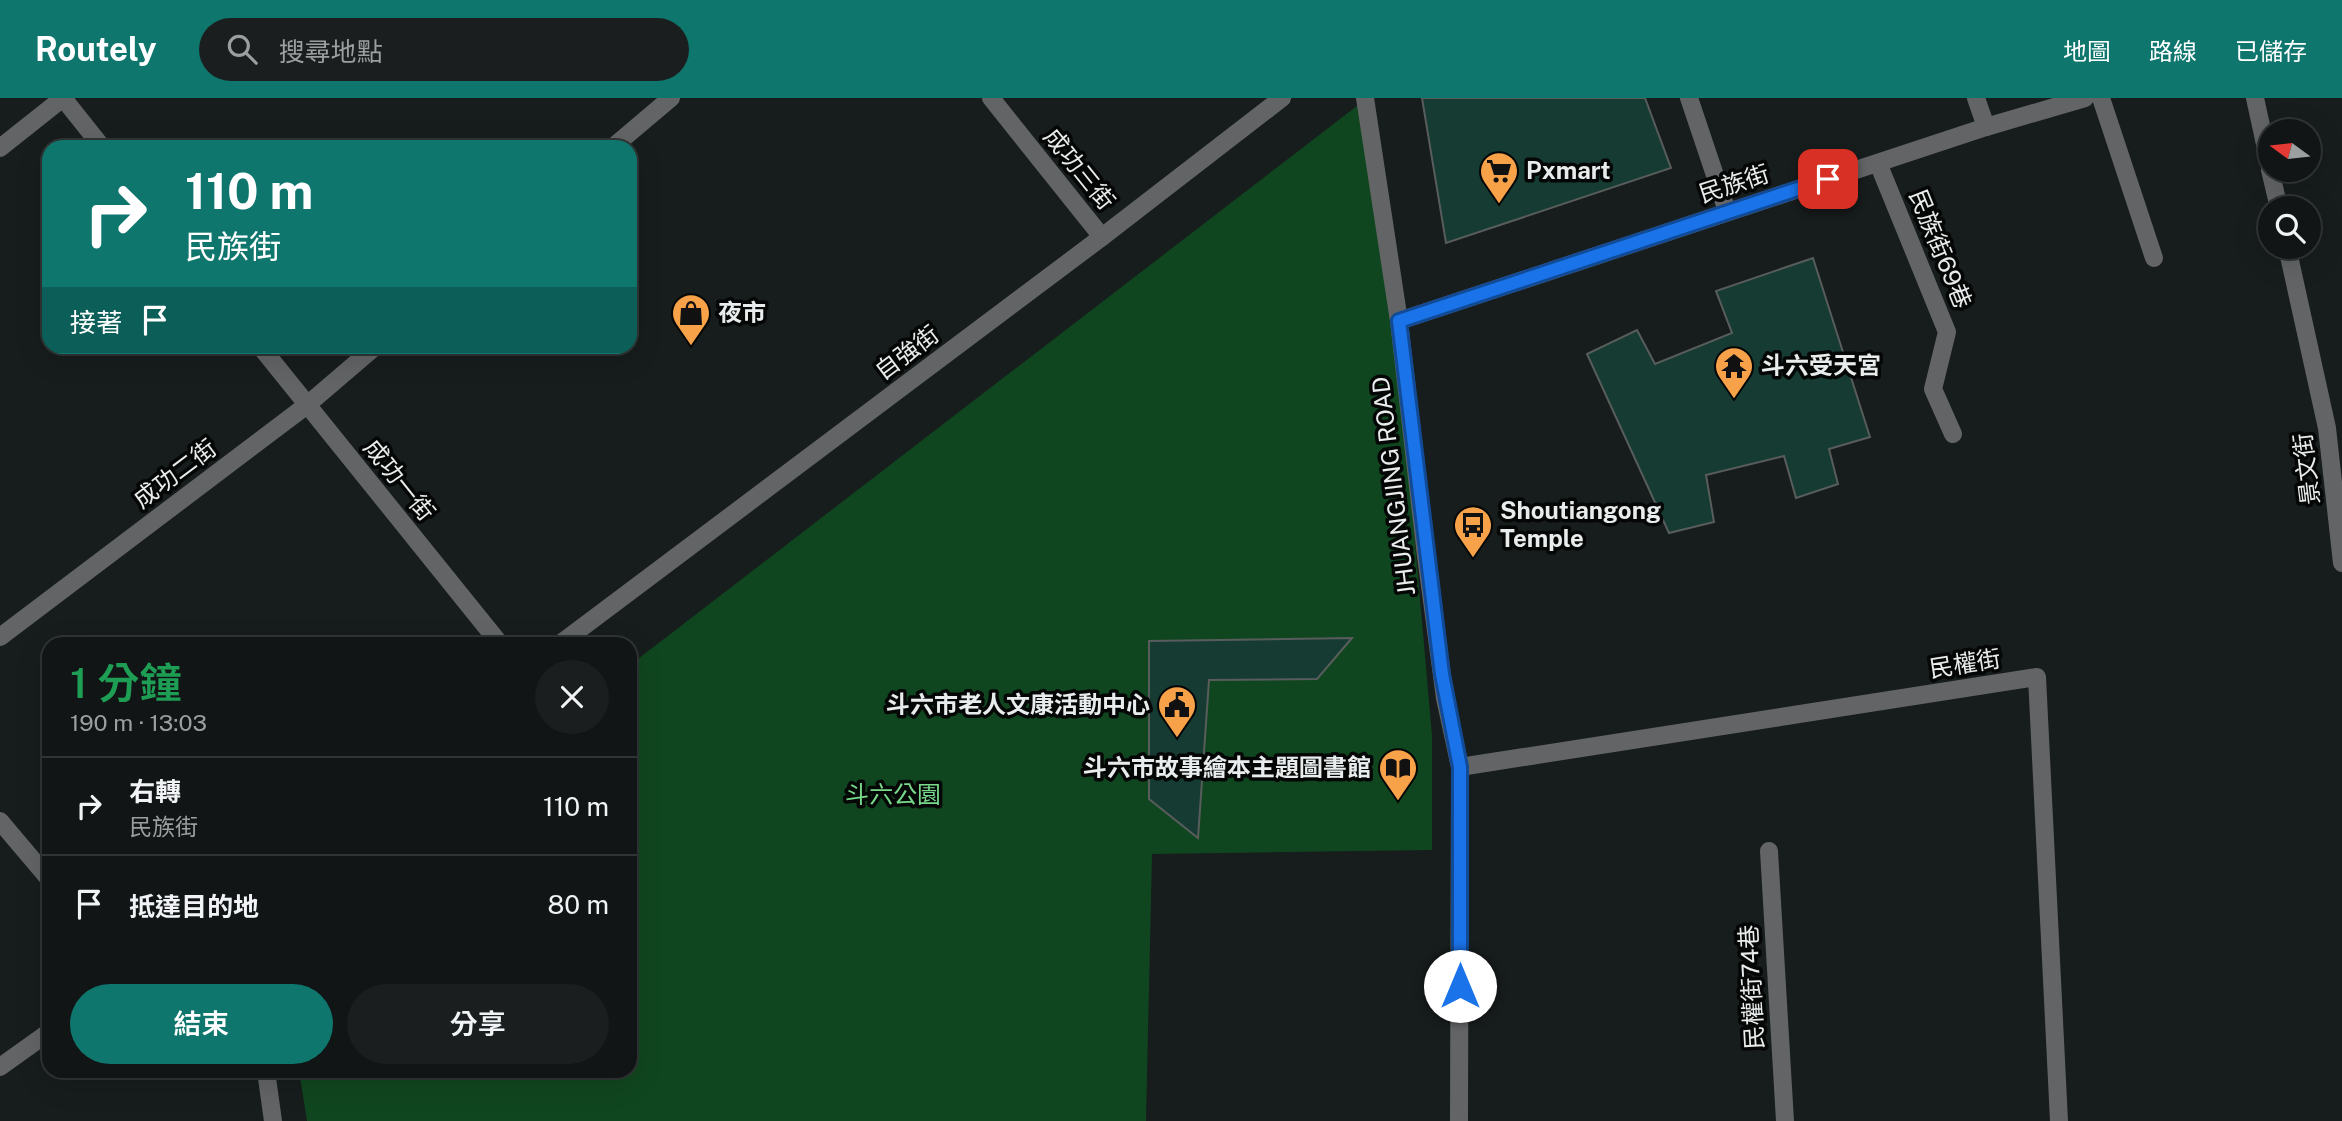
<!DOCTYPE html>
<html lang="zh-TW">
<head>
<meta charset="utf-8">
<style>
  :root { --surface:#111515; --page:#1a1e1e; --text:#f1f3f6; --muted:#9c9fa0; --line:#303434; --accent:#0f766e }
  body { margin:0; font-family:"Public Sans","Noto Sans TC",sans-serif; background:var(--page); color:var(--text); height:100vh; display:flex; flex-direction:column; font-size:26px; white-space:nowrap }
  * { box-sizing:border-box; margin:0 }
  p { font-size:23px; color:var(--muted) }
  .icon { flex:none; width:38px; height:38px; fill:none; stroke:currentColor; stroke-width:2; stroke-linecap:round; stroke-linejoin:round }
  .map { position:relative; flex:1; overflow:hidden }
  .details { position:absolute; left:42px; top:539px; width:595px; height:441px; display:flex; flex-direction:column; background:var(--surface); border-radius:21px; box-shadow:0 7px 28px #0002,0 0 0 2px var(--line) }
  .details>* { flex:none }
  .hud { position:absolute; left:42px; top:42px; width:595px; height:214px; border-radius:21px; box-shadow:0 7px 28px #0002,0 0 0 2px var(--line); background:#0f766e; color:#fff; overflow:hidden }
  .needle { width:46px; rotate:285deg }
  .buttons { position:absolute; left:2258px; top:21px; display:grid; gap:14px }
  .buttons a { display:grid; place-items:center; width:63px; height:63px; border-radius:50%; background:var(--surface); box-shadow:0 7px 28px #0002,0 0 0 2px var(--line); font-size:35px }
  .pin { position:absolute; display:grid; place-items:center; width:60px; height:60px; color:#fff; margin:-30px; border-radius:14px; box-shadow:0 4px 10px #0006 }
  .me { position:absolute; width:77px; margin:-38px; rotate:0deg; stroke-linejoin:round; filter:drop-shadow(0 0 5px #0008) }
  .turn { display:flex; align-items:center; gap:24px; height:147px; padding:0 28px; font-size:32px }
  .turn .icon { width:91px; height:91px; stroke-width:2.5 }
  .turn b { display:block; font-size:49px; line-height:60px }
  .then { display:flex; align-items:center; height:66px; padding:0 28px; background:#0003; gap:14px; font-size:26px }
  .round { display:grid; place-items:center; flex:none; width:74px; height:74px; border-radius:37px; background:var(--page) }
  .overview { display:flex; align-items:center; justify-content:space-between; height:119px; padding:0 28px }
  h1 { font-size:42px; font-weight:600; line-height:52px; color:#1e9e55 }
  .cta { display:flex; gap:14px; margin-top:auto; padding:14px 28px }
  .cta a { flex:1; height:80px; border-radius:42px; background:var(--accent); color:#fff; font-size:28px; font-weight:600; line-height:80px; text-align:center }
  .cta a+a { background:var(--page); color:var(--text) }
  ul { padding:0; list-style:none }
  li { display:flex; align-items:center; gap:21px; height:98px; padding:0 28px; border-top:2px solid var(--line) }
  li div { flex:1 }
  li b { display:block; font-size:26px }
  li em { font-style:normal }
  header { display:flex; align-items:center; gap:42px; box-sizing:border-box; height:98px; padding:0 35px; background:var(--accent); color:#fff }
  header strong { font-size:33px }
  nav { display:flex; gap:38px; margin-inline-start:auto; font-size:24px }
  .search { width:490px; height:63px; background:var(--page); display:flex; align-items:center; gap:18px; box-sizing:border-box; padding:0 24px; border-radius:38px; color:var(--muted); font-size:26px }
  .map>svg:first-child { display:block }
</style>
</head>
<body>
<header>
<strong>Routely</strong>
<div class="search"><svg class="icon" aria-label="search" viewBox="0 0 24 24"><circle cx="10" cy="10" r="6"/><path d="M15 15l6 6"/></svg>搜尋地點</div>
<nav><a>地圖</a><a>路線</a><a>已儲存</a></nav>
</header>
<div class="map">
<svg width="2342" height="1023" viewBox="0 0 2342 1023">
  <rect width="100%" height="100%" fill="#171c1c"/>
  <polygon fill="#10461f" points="1366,1 1406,342 1432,637 1432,752 1152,756 1146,1023 307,1023 299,973 630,973 630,567"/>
  <g fill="#163b33" stroke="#585d5c" stroke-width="2">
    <polygon points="1422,0 1645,0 1671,70 1446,145"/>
    <polygon points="1813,160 1870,339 1829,351 1838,386 1796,400 1784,358 1706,377 1714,424 1669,435 1587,256 1637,232 1655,266 1732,235 1716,193"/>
    <polygon points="1352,540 1317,581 1209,582 1198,740 1149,701 1149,543"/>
  </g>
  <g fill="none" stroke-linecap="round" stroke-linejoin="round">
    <g stroke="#626465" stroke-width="18">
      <polyline points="2101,0 2154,160"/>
      <polyline points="1878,65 1947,234 1933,291 1953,336"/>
      <polyline points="0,723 49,781"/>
      <polyline points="1769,753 1785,1023"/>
    </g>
    <g stroke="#626465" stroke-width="18">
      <polyline points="63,0 102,49"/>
      <polyline points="991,0 1102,139"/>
      <polyline points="1365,0 1399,223 1426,458 1445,600 1460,669 1459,1023"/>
      <polyline points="1689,0 1727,113"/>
      <polyline points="1976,0 1986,29"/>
      <polyline points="2255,0 2270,69"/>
      <polyline points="613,49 671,0"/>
      <polyline points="0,50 63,0"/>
      <polyline points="2270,72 2279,110"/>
      <polyline points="2287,149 2327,330 2342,465"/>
      <polyline points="1399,223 1986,29 2085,0"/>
      <polyline points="260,248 500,546"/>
      <polyline points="0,539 307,307 376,248"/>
      <polyline points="560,546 1102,139 1282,0"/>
      <polyline points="1460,669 2037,579 2059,1023"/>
      <polyline points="0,969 49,934"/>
      <polyline points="266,973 273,1023"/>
    </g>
  </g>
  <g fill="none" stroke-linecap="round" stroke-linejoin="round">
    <defs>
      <polyline id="route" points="1460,888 1460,669 1442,576 1399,223 1828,81"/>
    </defs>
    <use href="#route" stroke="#114b97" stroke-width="18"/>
    <use href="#route" stroke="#1a73e8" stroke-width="12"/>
  </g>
  <defs>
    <symbol id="supermarket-pin" viewBox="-11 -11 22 30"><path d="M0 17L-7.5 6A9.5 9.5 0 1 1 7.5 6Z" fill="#f7a149" stroke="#050606"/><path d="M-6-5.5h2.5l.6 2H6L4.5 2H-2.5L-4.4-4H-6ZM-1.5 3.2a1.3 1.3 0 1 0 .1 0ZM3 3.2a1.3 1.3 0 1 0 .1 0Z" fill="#111"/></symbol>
    <symbol id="shop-pin" viewBox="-11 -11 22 30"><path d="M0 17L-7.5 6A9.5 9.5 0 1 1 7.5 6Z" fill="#f7a149" stroke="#050606"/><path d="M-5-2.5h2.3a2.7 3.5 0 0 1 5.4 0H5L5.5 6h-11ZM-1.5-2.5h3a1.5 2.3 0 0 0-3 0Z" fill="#111"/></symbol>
    <symbol id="temple-pin" viewBox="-11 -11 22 30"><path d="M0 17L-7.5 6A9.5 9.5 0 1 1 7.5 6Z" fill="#f7a149" stroke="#050606"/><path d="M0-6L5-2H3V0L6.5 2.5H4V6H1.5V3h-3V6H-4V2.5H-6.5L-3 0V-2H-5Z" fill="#111"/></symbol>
    <symbol id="bus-pin" viewBox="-11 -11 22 30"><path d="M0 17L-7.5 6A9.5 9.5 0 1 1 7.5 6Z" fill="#f7a149" stroke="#050606"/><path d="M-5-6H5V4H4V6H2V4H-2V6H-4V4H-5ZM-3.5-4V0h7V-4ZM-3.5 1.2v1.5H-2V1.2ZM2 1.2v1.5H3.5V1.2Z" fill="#111"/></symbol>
    <symbol id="civic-pin" viewBox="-11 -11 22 30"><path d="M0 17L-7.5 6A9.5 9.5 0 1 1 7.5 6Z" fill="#f7a149" stroke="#050606"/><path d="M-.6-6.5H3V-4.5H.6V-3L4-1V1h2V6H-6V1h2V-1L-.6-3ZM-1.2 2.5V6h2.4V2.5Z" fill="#111"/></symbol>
    <symbol id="library-pin" viewBox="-11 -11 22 30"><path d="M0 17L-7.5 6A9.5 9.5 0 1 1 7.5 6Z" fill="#f7a149" stroke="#050606"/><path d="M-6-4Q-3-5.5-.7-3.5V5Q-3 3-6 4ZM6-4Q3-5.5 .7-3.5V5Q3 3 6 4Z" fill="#111"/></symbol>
  </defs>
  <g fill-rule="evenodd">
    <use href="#supermarket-pin" x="1477" y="51" width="44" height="60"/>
    <use href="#shop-pin" x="669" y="193" width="44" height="60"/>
    <use href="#temple-pin" x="1712" y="246" width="44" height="60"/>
    <use href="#bus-pin" x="1451" y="405" width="44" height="60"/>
    <use href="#civic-pin" x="1155" y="585" width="44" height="60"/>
    <use href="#library-pin" x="1376" y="648" width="44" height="60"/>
  </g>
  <g text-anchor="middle" stroke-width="7" stroke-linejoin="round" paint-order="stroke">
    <g font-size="24" fill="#e9ecec" stroke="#050606">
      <text transform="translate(1079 71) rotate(51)" y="8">成功三街</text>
      <text transform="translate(1734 86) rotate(-18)" y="8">民族街</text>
      <text transform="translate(1940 151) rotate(68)" y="8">民族街69巷</text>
      <text transform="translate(907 255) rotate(-37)" y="8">自強街</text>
      <text transform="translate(2307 371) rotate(-97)" y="8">景文街</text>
      <text transform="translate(175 376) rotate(-37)" y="8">成功二街</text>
      <text transform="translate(399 382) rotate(51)" y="8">成功一街</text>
      <text transform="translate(1394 388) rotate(-97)" y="8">JHUANGJING ROAD</text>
      <text transform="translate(1965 566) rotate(-9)" y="8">民權街</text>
      <text transform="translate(1752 889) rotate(-93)" y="8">民權街74巷</text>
    </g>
    <g font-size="24" font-weight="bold" fill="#e9ecec" stroke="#050606" text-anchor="start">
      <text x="1526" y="81">Pxmart</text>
      <text x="718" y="223">夜市</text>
      <text x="1761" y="276">斗六受天宮</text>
      <text x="1500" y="421">Shoutiangong<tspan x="1500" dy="28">Temple</tspan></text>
      <text x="1150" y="615" text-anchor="end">斗六市老人文康活動中心</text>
      <text x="1371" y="678" text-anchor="end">斗六市故事繪本主題圖書館</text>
    </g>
    <g font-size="24" fill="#78d98b" stroke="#050606">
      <text x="893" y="705">斗六公園</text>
    </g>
  </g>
</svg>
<div class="buttons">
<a><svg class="needle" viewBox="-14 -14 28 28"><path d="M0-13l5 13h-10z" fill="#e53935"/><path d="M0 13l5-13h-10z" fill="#9c9fa0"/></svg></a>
<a><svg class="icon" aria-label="search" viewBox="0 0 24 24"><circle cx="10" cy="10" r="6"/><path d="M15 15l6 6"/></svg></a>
</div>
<div class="pin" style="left:1828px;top:81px;background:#d93025"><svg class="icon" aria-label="arrive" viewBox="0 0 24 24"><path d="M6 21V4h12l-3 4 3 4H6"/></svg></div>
<svg class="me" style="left:1460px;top:888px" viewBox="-20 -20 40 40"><circle r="19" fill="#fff"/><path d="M0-13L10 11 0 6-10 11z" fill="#1a73e8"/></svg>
<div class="hud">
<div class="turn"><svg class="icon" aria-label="right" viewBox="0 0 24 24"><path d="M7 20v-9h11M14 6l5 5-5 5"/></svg><div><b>110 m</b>民族街</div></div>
<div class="then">接著<svg class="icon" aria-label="arrive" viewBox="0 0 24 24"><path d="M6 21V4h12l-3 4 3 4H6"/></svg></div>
</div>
<section class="details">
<div class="overview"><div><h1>1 分鐘</h1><p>190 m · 13:03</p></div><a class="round"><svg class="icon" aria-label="close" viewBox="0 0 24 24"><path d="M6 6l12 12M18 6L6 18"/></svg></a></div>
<ul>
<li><svg class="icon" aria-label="right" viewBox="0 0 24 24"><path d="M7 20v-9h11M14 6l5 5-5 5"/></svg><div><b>右轉</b><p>民族街</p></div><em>110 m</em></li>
<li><svg class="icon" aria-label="arrive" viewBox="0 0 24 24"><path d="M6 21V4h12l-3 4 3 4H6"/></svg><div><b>抵達目的地</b></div><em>80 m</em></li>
</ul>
<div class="cta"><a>結束</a><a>分享</a></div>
</section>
</div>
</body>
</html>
